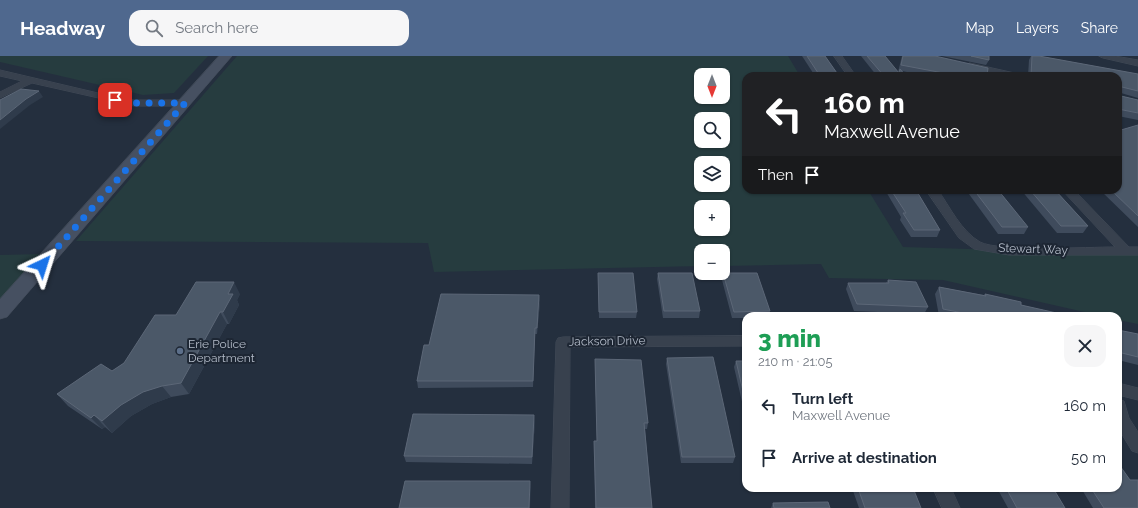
<!DOCTYPE html>
<html lang="en">
<head>
<meta charset="utf-8">
<style>
  :root { --surface:#fff; --page:#f6f6f7; --text:#1f2937; --muted:#747a83; --accent:#4f688e }
  body { margin:0; font-family:Raleway,sans-serif; background:var(--page); color:var(--text); height:100vh; display:flex; flex-direction:column; font-size:15px; white-space:nowrap }
  * { box-sizing:border-box; margin:0 }
  p { font-size:13px; color:var(--muted) }
  .icon { flex:none; width:22px; height:22px; fill:none; stroke:currentColor; stroke-width:2; stroke-linecap:round; stroke-linejoin:round }
  .map { position:relative; flex:1; overflow:hidden }
  .details { position:absolute; left:742px; top:256px; width:380px; height:180px; display:flex; flex-direction:column; background:var(--surface); border-radius:12px; box-shadow:0 1px 3px #0004 }
  .details>* { flex:none }
  .top-card { position:absolute; left:742px; top:16px; width:380px; height:122px; border-radius:12px; box-shadow:0 1px 3px #0004; background:#202124; color:#fff; overflow:hidden }
  .needle { width:26px; rotate:180deg }
  .buttons { position:absolute; left:694px; top:12px; display:grid; gap:8px }
  .buttons a { display:grid; place-items:center; width:36px; height:36px; border-radius:8px; background:var(--surface); box-shadow:0 1px 3px #0004; font-size:20px }
  .pin { position:absolute; display:grid; place-items:center; width:34px; height:34px; color:#fff; margin:-17px; border-radius:8px; box-shadow:0 2px 6px #0006 }
  .me { position:absolute; width:44px; margin:-22px; rotate:41deg; stroke-linejoin:round; filter:drop-shadow(0 0 3px #0008) }
  .turn { display:flex; align-items:center; gap:14px; height:84px; padding:0 16px; font-size:18px }
  .turn .icon { width:52px; height:52px; stroke-width:2.5 }
  .turn b { display:block; font-size:28px; line-height:34px }
  .then { display:flex; align-items:center; height:38px; padding:0 16px; background:#0003; gap:8px; font-size:15px }
  .round { display:grid; place-items:center; flex:none; width:42px; height:42px; border-radius:12px; background:var(--page) }
  .summary { display:flex; align-items:center; justify-content:space-between; height:68px; padding:0 16px }
  h1 { font-size:24px; font-weight:800; line-height:30px; color:#1e9e55 }
  ul { padding:0; list-style:none }
  li { display:flex; align-items:center; gap:12px; height:52px; padding:0 16px }
  li div { flex:1 }
  li b { display:block; font-size:15px }
  li em { font-style:normal }
  header { display:flex; align-items:center; gap:24px; box-sizing:border-box; height:56px; padding:0 20px; background:var(--accent); color:#fff }
  header strong { font-size:19px }
  nav { display:flex; gap:22px; margin-inline-start:auto; font-size:14px }
  .search { width:280px; height:36px; background:var(--page); display:flex; align-items:center; gap:10px; box-sizing:border-box; padding:0 14px; border-radius:12px; color:var(--muted); font-size:15px }
  .map>svg:first-child { display:block }
</style>
</head>
<body>
<header>
<strong>Headway</strong>
<div class="search"><svg class="icon" aria-label="search" viewBox="0 0 24 24"><circle cx="10" cy="10" r="6"/><path d="M15 15l6 6"/></svg>Search here</div>
<nav><a>Map</a><a>Layers</a><a>Share</a></nav>
</header>
<div class="map">
<svg width="1138" height="452" viewBox="0 0 1138 452">
  <rect width="100%" height="100%" fill="#242f3e"/>
  <g fill="#263c3f" fill-rule="evenodd">
    <polygon points="0,0 208,0 174,37 143,39 0,6"/>
    <path d="M 237,0 L 788,0 L 800,20 L 746,20 L 746,134 L 868,134 L 903,191 L 1138,198 L 1138,268 L 1118,264 L 1118,260 L 1102,260 L 943,224 L 829,222 L 821,208 L 723,210 L 723,195 L 701,195 L 701,210 L 434,216 L 428,187 L 76,185 ZM 701,19 L 723,19 L 723,41 L 701,41 ZM 701,63 L 723,63 L 723,85 L 701,85 ZM 701,107 L 723,107 L 723,129 L 701,129 ZM 701,151 L 723,151 L 723,173 L 701,173 Z"/>
    <polygon points="43,198 0,249 0,199"/>
  </g>
  <g fill="none" stroke-linecap="round" stroke-linejoin="round">
    <defs>
      <g id="street">
        <polygon points="834,0 842,0 856,20 848,20"/>
        <polygon points="1099,0 1115,0 1138,4 1138,10 1103,2"/>
        <polygon points="970,7 1019,18 1020,20 1004,20 967,12 966,10"/>
        <polygon points="0,14 115,41 134,44 185,44 190,47 185,50 134,50 32,27 0,42 0,36 22,25 0,20"/>
        <path d="M 926,134 L 938,134 C 950,151 961,175 980,186 C 999,196 1089,191 1115,191 L 1062,134 L 1074,134 L 1129,191 L 1138,191 L 1138,199 L 1009,199 L 974,193 L 959,182 Z"/>
        <polygon points="746,280 746,290 570,291 569,452 551,452 556,286 558,282 563,281"/>
        <polygon points="1118,327 1138,332 1138,344 1118,339"/>
        <polygon points="1118,343 1124,345 1129,362 1138,376 1138,397 1132,395 1118,372"/>
        <polygon points="933,432 951,432 960,452 942,452"/>
      </g>
      <polygon id="secondary" points="219,0 232,0 7,261 0,263 0,243"/>
    </defs>
    <use href="#street" stroke="#414a57" stroke-width="1"/>
    <use href="#secondary" stroke="#414a57" stroke-width="1"/>
    <use href="#street" fill="#38414e" fill-rule="evenodd"/>
    <use href="#secondary" fill="#465061" fill-rule="evenodd"/>
  </g>
  <g fill="#3f4b5c">
    <polygon points="802,0 825,0 839,20 815,20"/>
    <polygon points="861,0 885,0 898,16 902,0 935,0 987,20 926,20 902,15 906,20 877,20"/>
    <polygon points="942,0 989,0 989,4 986,9"/>
    <polygon points="1031,0 1039,0 1138,18 1138,42 1121,37 1121,40 1138,44 1138,64 1118,60 1118,20 1028,20 1029,4"/>
    <polygon points="1138,69 1138,171 1100,134 1118,134 1118,78 1121,74"/>
    <polygon points="885,134 916,134 940,174 937,181 911,181 900,164 901,161"/>
    <polygon points="966,134 998,134 1028,171 1024,178 998,178"/>
    <polygon points="1021,134 1055,134 1088,170 1083,177 1057,177"/>
    <polygon points="598,217 637,256 636,262 599,262"/>
    <polygon points="658,217 700,255 699,262 663,262 657,223"/>
    <polygon points="723,217 770,255 768,260 746,260 746,262 732,262 722,224"/>
    <polygon points="888,224 928,251 924,258 854,255 846,233 848,227 886,227"/>
    <polygon points="939,231 984,239 985,238 1021,249 1070,260 939,260 935,238"/>
    <polygon points="240,238 237,244 239,249 229,268 227,268 189,338 171,341 152,348 131,360 112,377 105,371 102,373 68,350 57,338 112,315 124,307 176,259"/>
    <polygon points="539,239 540,246 537,278 535,278 533,331 418,332 417,325 429,289"/>
    <polygon points="1118,274 1138,278 1138,309 1118,304"/>
    <polygon points="667,302 735,401 733,407 681,407 666,308"/>
    <polygon points="595,303 648,367 647,373 645,373 652,452 595,452 594,391 594,385 597,385"/>
    <polygon points="736,305 746,305 746,363 734,311"/>
    <polygon points="535,365 532,408 406,406 404,400"/>
    <polygon points="1130,424 1138,452 1093,452 1081,432 1118,432"/>
    <polygon points="852,432 913,432 921,452 859,452"/>
    <polygon points="997,432 1053,432 1065,452 1008,452"/>
    <polygon points="773,447 830,452 771,452"/>
  </g>
  <g fill="#2f3b4b">
    <polygon points="39,35 43,41 30,49 0,73 0,64 26,43"/>
    <polygon points="234,226 240,238 237,244 239,249 229,268 223,256 228,238"/>
    <polygon points="539,239 540,246 537,278 537,272"/>
    <polygon points="220,256 227,268 189,338 181,327"/>
    <polygon points="535,272 535,278 533,331 533,325"/>
    <polygon points="162,330 171,341 152,348 131,360 112,377 102,365 121,349 143,336"/>
    <polygon points="94,359 105,371 102,373 91,362"/>
    <polygon points="534,359 535,365 532,408 532,401"/>
    <polygon points="530,425 531,431 530,452 529,452"/>
  </g>
  <g fill="#4b5868" stroke="#5c6777">
    <polygon points="807,0 825,0 839,20 820,20"/>
    <polygon points="867,0 885,0 899,17 900,13 906,20 884,20"/>
    <polygon points="903,0 935,0 988,12 987,20 954,20 954,19 901,9"/>
    <polygon points="971,0 989,0 989,4"/>
    <polygon points="1032,0 1039,0 1138,18 1138,35 1122,31 1120,32 1121,40 1138,44 1138,57 1118,53 1118,20 1031,20"/>
    <polygon points="21,33 39,35 26,43 0,64 0,44"/>
    <polygon points="1138,69 1138,160 1111,134 1118,134 1118,86 1121,74"/>
    <polygon points="891,134 916,134 940,174 914,174 903,157 906,157"/>
    <polygon points="974,134 998,134 1028,171 1002,171"/>
    <polygon points="1030,134 1055,134 1088,170 1061,170"/>
    <polygon points="598,217 633,217 637,256 599,256"/>
    <polygon points="658,217 692,217 700,255 664,255"/>
    <polygon points="723,217 757,217 770,255 734,256"/>
    <polygon points="888,224 916,226 928,251 857,248 848,227 889,227"/>
    <polygon points="196,226 234,226 228,238 233,238 223,256 220,256 181,327 162,330 143,336 121,349 102,365 94,359 91,362 57,338 101,308 112,315 124,307 155,259 176,259"/>
    <polygon points="939,231 986,240 985,238 1021,246 1021,249 1070,260 991,260 977,257 978,260 943,253"/>
    <polygon points="441,238 539,239 537,272 535,272 533,325 417,325 424,289 429,289"/>
    <polygon points="1118,274 1138,278 1138,301 1118,296"/>
    <polygon points="713,301 735,401 682,401 667,302"/>
    <polygon points="595,303 641,304 648,367 644,367 652,452 596,452 594,385 597,385"/>
    <polygon points="736,305 746,305 746,348"/>
    <polygon points="413,358 534,359 532,401 404,400"/>
    <polygon points="1118,407 1130,424 1138,424 1138,452 1104,452 1091,432 1118,432"/>
    <polygon points="405,425 530,425 529,452 399,452"/>
    <polygon points="858,432 913,432 921,452 865,452"/>
    <polygon points="1006,432 1053,432 1065,452 1017,452"/>
    <polygon points="828,446 830,452 774,452 773,447"/>
  </g>
  <g fill="none" stroke-linecap="round" stroke-linejoin="round">
    <polyline stroke="#1a73e8" stroke-width="7" stroke-dasharray="0 12.6" points="42,209 185,47 134,47 115,44"/>
  </g>
  <circle fill="#5c6f8a" stroke="#1d2633" stroke-width="1.5" cx="180" cy="295" r="4"/>
  <g text-anchor="middle" stroke-width="4" stroke-linejoin="round" paint-order="stroke">
    <g font-size="12" fill="#b4bcc9" stroke="#1d2633">
      <text transform="translate(1033 193) rotate(2)" y="4">Stewart Way</text>
      <text transform="translate(607 285) rotate(-1)" y="4">Jackson Drive</text>
    </g>
    <g font-size="12" fill="#b4bcc9" stroke="#1d2633" text-anchor="start">
      <text x="188" y="292">Erie Police<tspan x="188" dy="14">Department</tspan></text>
    </g>
  </g>
</svg>
<div class="buttons">
<a><svg class="needle" viewBox="-14 -14 28 28"><path d="M0-13l5 13h-10z" fill="#e53935"/><path d="M0 13l5-13h-10z" fill="#747a83"/></svg></a>
<a><svg class="icon" aria-label="search" viewBox="0 0 24 24"><circle cx="10" cy="10" r="6"/><path d="M15 15l6 6"/></svg></a>
<a><svg class="icon" aria-label="layers" viewBox="0 0 24 24"><path d="M12 4l9 5-9 5-9-5zM3 14l9 5 9-5"/></svg></a>
<a>+</a>
<a>−</a>
</div>
<div class="pin" style="left:115px;top:44px;background:#d93025"><svg class="icon" aria-label="arrive" viewBox="0 0 24 24"><path d="M6 21V4h12l-3 4 3 4H6"/></svg></div>
<svg class="me" style="left:42px;top:209px" viewBox="-20 -20 40 40"><path d="M0-17L14 15 0 8-14 15z" fill="#1a73e8" stroke="#fff" stroke-width="4"/></svg>
<div class="top-card">
<div class="turn"><svg class="icon" aria-label="left" viewBox="0 0 24 24"><path d="M17 20v-9H6M10 6l-5 5 5 5"/></svg><div><b>160 m</b>Maxwell Avenue</div></div>
<div class="then">Then<svg class="icon" aria-label="arrive" viewBox="0 0 24 24"><path d="M6 21V4h12l-3 4 3 4H6"/></svg></div>
</div>
<section class="details">
<div class="summary"><div><h1>3 min</h1><p>210 m · 21:05</p></div><a class="round"><svg class="icon" aria-label="close" viewBox="0 0 24 24"><path d="M6 6l12 12M18 6L6 18"/></svg></a></div>
<ul>
<li><svg class="icon" aria-label="left" viewBox="0 0 24 24"><path d="M17 20v-9H6M10 6l-5 5 5 5"/></svg><div><b>Turn left</b><p>Maxwell Avenue</p></div><em>160 m</em></li>
<li><svg class="icon" aria-label="arrive" viewBox="0 0 24 24"><path d="M6 21V4h12l-3 4 3 4H6"/></svg><div><b>Arrive at destination</b></div><em>50 m</em></li>
</ul>
</section>
</div>
</body>
</html>
